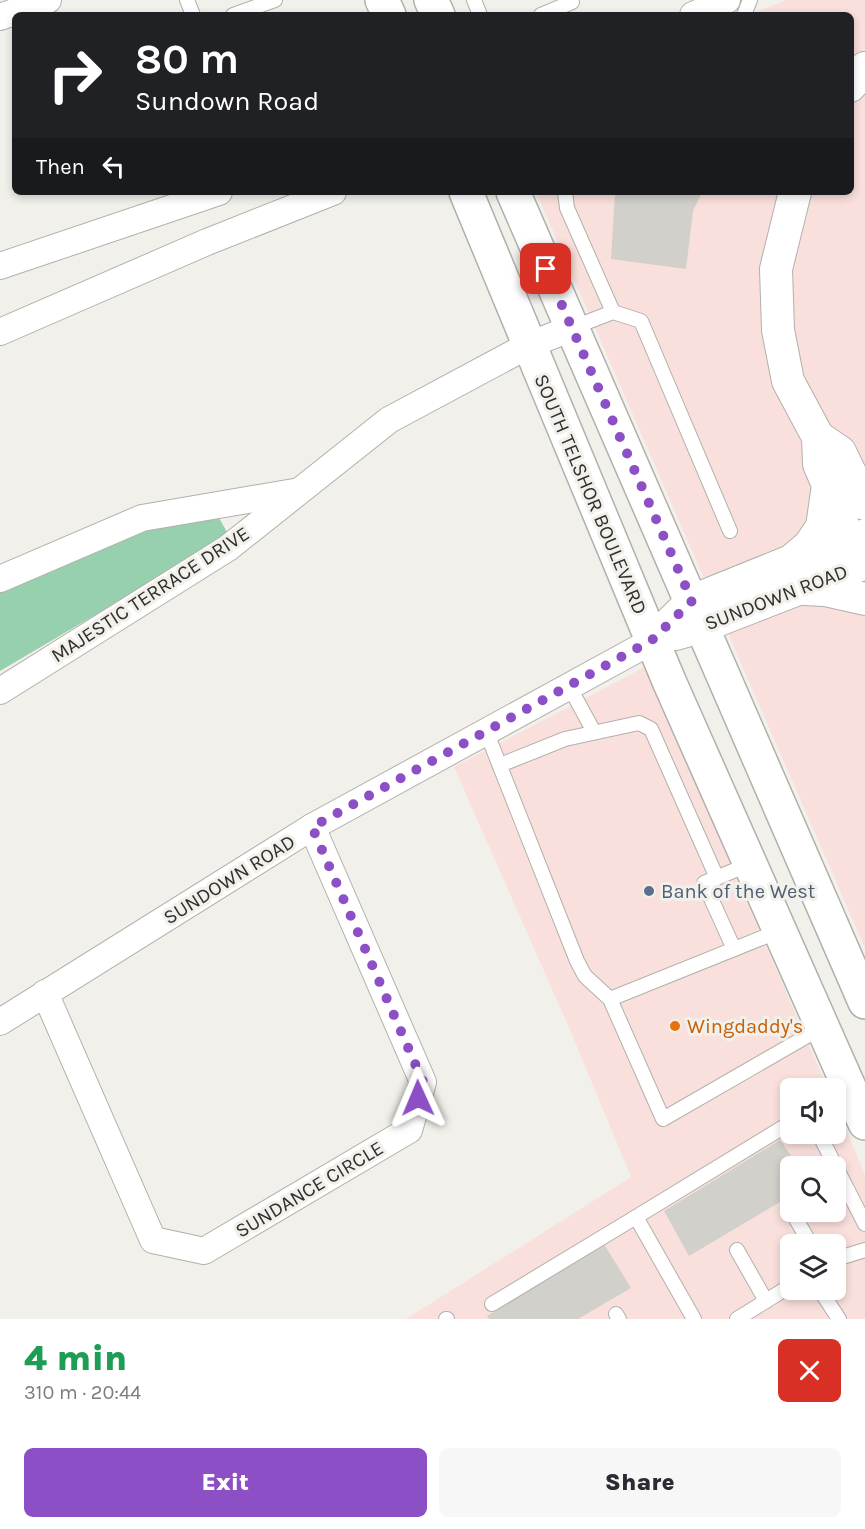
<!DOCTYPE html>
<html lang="en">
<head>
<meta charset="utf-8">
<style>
  :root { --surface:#fff; --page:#f7f7f7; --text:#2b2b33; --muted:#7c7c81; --accent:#8d4fc5 }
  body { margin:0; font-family:Karla,sans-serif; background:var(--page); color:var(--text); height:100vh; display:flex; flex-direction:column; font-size:22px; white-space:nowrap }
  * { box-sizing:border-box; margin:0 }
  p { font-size:20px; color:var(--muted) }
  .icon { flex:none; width:33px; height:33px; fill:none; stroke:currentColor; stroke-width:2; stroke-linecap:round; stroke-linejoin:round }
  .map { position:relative; height:1319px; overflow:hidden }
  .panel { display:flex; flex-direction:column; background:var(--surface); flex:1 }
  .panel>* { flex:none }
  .top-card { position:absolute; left:12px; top:12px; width:842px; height:183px; border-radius:9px; box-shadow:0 3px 9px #0003; background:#202124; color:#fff; overflow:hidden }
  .fabs { position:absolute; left:780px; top:1078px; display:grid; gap:12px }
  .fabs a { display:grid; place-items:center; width:66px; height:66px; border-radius:9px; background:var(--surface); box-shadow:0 3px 9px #0003; font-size:30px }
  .pin { position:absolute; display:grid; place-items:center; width:51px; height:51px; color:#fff; margin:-26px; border-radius:12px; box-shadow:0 3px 9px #0006 }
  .me { position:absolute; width:66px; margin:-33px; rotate:359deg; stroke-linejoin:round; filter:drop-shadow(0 0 4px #0008) }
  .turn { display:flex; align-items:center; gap:21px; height:126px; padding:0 24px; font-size:27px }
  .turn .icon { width:78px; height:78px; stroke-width:2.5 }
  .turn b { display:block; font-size:42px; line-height:51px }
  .then { display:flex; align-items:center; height:57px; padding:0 24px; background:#0003; gap:12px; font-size:22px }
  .round { display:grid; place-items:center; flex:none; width:63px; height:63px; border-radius:9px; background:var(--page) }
  .head { display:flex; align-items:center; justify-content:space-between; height:102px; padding:0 24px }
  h1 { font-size:36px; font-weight:800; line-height:45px; color:#1e9e55 }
  .action { display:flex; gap:12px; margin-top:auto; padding:12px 24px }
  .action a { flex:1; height:69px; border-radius:9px; background:var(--accent); color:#fff; font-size:24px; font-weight:800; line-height:69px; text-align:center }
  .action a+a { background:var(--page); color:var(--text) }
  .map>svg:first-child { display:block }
</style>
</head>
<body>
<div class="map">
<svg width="865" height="1319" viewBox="0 0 865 1319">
  <rect width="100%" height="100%" fill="#f2f0ea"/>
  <g fill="#fae0dc" fill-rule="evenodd">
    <polygon points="786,0 865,0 865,948 536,192 850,192 850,15 750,15"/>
    <path d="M 645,667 L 828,1089 L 790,1089 L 790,1134 L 836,1134 L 836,1106 L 865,1175 L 865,1319 L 406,1319 L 631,1177 L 570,1030 L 454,767 ZM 790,1167 L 836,1167 L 836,1212 L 790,1212 ZM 790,1245 L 836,1245 L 836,1290 L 790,1290 Z"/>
  </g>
  <polygon fill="#97d0ae" points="218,516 229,536 0,671 0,591 164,523"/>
  <g fill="#d2d0ca">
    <polygon points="615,192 702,192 693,211 686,269 611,259"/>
    <polygon points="780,1140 799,1167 790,1167 790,1196 689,1256 664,1211"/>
    <polygon points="604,1244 631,1288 578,1319 489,1319 487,1316"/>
  </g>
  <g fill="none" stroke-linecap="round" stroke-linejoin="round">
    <defs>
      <g id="service">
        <polyline points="187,0 193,15"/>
        <polyline points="474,0 480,15"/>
        <polyline points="233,15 275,0"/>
        <polyline points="541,15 572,2"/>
        <polyline points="744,15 750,0"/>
        <polyline points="565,192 567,208 613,312 572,328"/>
        <polyline points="613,312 641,321 730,531"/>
        <polyline points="569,686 594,732"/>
        <polyline points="486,731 577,961 585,976 610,999"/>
        <polyline points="500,765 565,739 639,723 651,729 717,878"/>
        <polyline points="779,931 610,999 663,1119 821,1028"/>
        <polyline points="734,949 704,883 750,864"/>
        <polyline points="819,1134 865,1224"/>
        <polyline points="792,1212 811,1245"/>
        <polyline points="636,1217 790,1123"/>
        <polyline points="737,1250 766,1301"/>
        <polyline points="836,1259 865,1250"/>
        <polyline points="820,1290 839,1319"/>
        <polyline points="492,1304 636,1217 694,1319"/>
        <polyline points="616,1314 619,1319"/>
        <polyline points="446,1319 447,1319"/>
        <polyline points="737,1319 790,1286"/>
      </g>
      <g id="minor">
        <polyline points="693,15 727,0"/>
        <polyline points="0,17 48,0"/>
        <polyline points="0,266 219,192"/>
        <polyline points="0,332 207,242 333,192"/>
        <polyline points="828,485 865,566"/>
        <polyline points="796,560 865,532"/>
        <polyline points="0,579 142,518 294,492"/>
        <polyline points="0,691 228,548 389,420 529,345 572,328"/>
        <polyline points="45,993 153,1240 204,1251 409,1130 423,1082 312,827"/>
        <polyline points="0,1022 312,827 652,641"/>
      </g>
      <g id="tertiary">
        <polyline points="850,86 865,68"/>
        <polyline points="818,437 840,452 865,504"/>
        <polyline points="804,589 825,590 865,599"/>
        <polyline points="676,634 703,626 865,563"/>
        <polyline points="652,641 692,601 791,561 809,546 822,527 828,485 819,464 818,437 788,381 778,330 776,269 795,192"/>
      </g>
      <g id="secondary">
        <polyline points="382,0 389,15"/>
        <polyline points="431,0 438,15"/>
        <polyline points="466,192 669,681 865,1123"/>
        <polyline points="513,192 865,1002"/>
      </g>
    </defs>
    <use href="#service" stroke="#b2b0aa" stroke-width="16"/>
    <use href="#minor" stroke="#b2b0aa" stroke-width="28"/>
    <use href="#tertiary" stroke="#b2b0aa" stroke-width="34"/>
    <use href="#secondary" stroke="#b2b0aa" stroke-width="36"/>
    <use href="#service" stroke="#fff" stroke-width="14"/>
    <use href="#minor" stroke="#fff" stroke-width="26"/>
    <use href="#tertiary" stroke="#fff" stroke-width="32"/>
    <use href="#secondary" stroke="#fff" stroke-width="33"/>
  </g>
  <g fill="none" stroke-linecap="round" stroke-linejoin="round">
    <polyline stroke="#8d4fc5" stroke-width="10" stroke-dasharray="0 18" points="418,1098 423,1082 312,827 652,640 692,601 546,269"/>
  </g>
  <circle fill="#5c6f8a" stroke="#f2f0ea" stroke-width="2" cx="649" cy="891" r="6"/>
  <circle fill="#e8710a" stroke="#f2f0ea" stroke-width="2" cx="675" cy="1026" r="6"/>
  <g text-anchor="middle" stroke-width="6" stroke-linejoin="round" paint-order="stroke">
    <g font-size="20" fill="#31302e" stroke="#f2f0ea">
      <text transform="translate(591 494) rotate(67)" y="7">SOUTH TELSHOR BOULEVARD</text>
      <text transform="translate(150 594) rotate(-33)" y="7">MAJESTIC TERRACE DRIVE</text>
      <text transform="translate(776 597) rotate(-21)" y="7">SUNDOWN ROAD</text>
      <text transform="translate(229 879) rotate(-32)" y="7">SUNDOWN ROAD</text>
      <text transform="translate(309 1189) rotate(-31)" y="7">SUNDANCE CIRCLE</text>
    </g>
    <g font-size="20" fill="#4e5e75" stroke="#f2f0ea" text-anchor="start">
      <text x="661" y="898">Bank of the West</text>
    </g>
    <g font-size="20" fill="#c56008" stroke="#f2f0ea" text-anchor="start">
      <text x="687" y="1033">Wingdaddy's</text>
    </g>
  </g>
</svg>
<div class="fabs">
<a><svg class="icon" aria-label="sound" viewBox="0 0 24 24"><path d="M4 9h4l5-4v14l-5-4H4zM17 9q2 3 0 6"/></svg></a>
<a><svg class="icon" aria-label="search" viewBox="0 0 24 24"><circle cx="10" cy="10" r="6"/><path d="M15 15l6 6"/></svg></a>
<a><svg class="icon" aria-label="layers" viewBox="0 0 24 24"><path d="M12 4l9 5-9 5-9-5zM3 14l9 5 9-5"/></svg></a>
</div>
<div class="pin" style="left:546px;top:269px;background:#d93025"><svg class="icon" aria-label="arrive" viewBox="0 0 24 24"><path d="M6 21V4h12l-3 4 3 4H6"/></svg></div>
<svg class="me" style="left:418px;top:1098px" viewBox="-20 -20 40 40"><path d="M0-17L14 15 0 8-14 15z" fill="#8d4fc5" stroke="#fff" stroke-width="4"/></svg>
<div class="top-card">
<div class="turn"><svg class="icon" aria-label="right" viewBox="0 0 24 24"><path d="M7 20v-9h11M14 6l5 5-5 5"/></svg><div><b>80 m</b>Sundown Road</div></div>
<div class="then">Then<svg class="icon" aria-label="left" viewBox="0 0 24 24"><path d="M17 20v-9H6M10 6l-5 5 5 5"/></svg></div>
</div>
</div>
<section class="panel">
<div class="head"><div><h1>4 min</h1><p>310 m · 20:44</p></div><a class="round" style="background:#d93025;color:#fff"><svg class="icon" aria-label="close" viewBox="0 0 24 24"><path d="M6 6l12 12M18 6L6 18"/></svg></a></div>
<div class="action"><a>Exit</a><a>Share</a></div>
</section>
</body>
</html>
